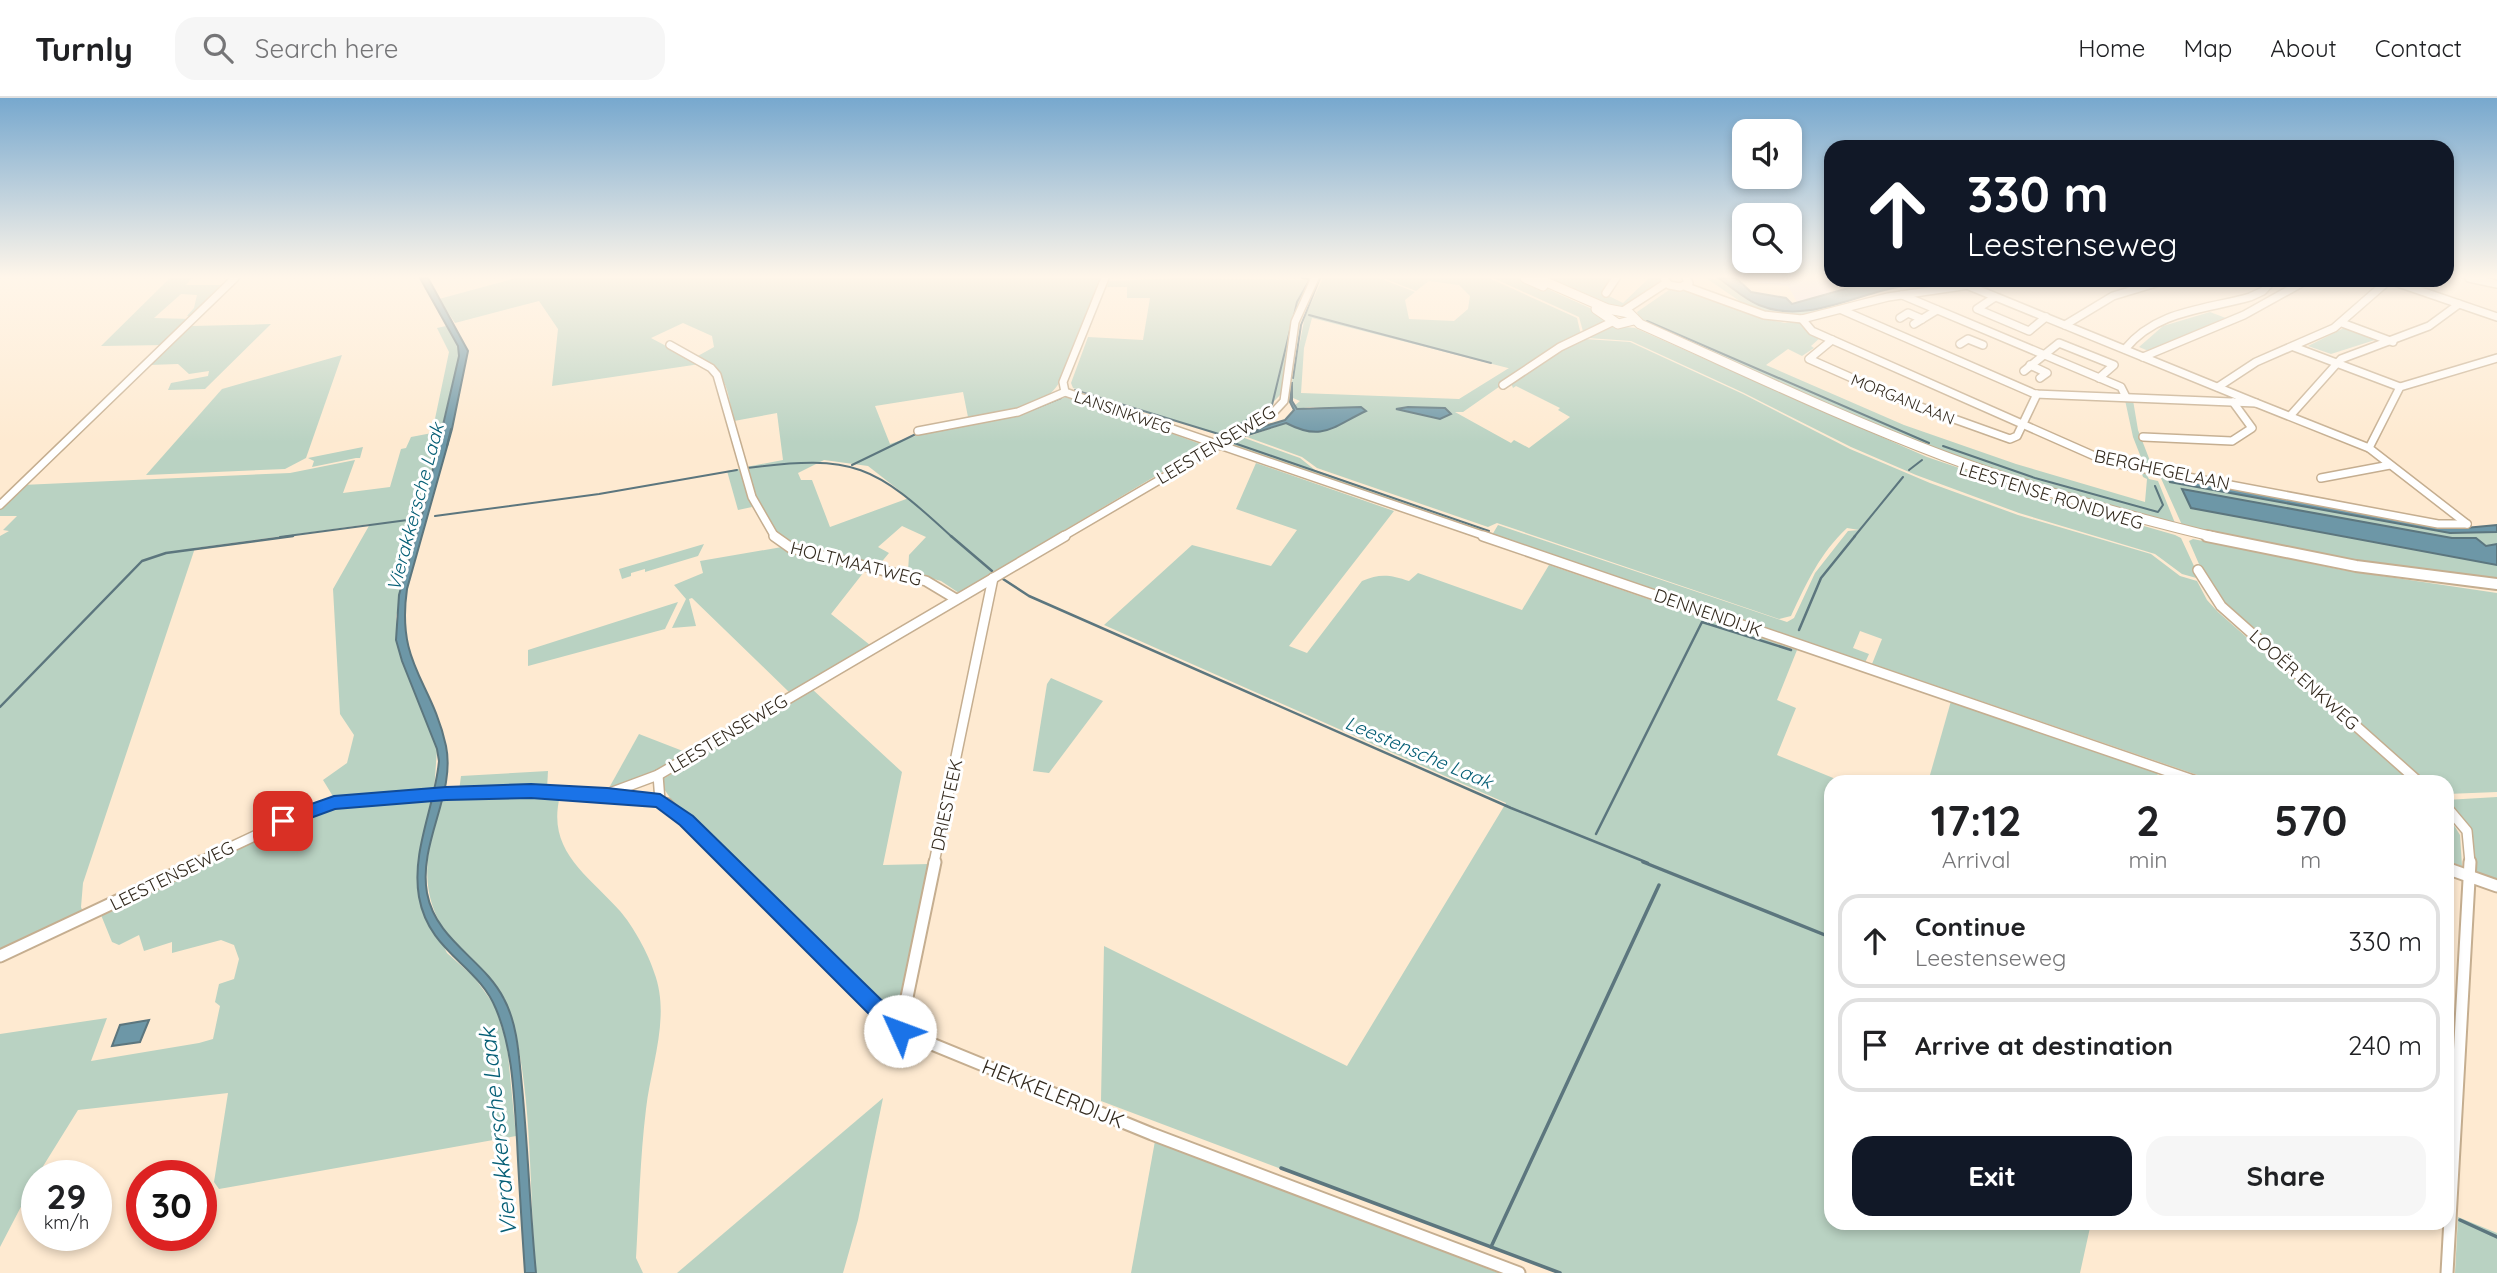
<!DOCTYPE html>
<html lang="en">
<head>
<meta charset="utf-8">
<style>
  :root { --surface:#fff; --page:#f6f6f6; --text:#202124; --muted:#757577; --line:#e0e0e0; --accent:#111827 }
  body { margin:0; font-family:Quicksand,sans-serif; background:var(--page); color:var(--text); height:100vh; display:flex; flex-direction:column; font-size:26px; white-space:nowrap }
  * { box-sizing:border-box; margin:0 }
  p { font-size:23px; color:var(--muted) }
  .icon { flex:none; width:38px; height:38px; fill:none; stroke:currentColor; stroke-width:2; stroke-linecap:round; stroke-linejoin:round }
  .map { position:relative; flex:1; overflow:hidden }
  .panel { position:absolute; left:1824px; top:677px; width:630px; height:455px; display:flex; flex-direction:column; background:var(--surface); border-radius:21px; box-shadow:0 4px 10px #0003 }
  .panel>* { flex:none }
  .guide { position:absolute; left:1824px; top:42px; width:630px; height:147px; border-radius:21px; box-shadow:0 4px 10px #0003; background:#111827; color:#fff; overflow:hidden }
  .fabs { position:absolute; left:1732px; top:21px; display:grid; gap:14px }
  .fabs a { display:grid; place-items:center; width:70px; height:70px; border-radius:14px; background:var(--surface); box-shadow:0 4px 10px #0003; font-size:35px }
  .speed { position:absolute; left:21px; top:1062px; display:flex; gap:14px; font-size:35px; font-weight:700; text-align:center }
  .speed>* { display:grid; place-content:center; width:91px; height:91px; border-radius:50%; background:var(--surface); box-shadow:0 4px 10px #0003; line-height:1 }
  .speed small { font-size:18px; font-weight:400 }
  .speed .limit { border:10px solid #d22; background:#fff; color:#111 }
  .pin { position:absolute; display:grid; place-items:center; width:60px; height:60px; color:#fff; margin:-30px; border-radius:14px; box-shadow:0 4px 10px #0006 }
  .me { position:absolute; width:77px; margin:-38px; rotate:313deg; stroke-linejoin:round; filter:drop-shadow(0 0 5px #0008) }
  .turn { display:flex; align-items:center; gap:24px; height:147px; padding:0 28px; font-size:32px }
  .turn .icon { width:91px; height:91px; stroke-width:2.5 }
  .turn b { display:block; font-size:49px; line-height:60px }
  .eta { display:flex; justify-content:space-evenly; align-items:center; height:119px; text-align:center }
  .eta b { font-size:42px; font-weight:800; line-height:49px }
  .button { display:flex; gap:14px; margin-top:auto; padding:14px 28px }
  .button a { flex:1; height:80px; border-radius:21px; background:var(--accent); color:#fff; font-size:28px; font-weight:800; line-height:80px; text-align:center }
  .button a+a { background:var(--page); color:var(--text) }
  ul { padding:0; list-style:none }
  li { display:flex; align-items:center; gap:21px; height:94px; margin:0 14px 10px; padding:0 14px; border:4px solid var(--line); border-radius:21px }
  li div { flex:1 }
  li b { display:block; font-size:26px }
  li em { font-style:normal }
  header { display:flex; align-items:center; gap:42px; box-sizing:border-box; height:98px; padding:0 35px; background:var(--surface); border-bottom:2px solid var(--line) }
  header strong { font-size:33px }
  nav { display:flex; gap:38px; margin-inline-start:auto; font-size:24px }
  .search { width:490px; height:63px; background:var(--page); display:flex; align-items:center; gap:18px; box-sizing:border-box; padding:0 24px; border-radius:21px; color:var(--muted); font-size:26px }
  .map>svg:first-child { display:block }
</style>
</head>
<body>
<header>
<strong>Turnly</strong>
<div class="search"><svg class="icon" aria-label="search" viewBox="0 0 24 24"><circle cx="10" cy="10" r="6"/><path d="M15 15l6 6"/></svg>Search here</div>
<nav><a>Home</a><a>Map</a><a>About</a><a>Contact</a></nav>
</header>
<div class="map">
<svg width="2497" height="1175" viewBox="0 0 2497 1175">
  <rect width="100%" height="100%" fill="#feead1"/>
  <polygon fill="#efdded" points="1754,180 1830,180 1848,182 1828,191 1832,194 1797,204 1788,188 1759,185"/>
  <g fill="#b9d2c2" fill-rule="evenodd">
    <polygon points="170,180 192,180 186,187 223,187 194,218 187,218 194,210 197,197 181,196 154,220 191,221 165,247 101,248"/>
    <path d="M 516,180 L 1101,180 L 1061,281 C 1047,313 998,313 968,319 L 963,294 L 875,308 L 890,346 C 948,325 1011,322 1068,298 L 1206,348 L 959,495 L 941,483 L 908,474 L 909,457 L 926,439 L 902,428 L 878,449 L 889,455 L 879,467 C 851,461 801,456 779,438 C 764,426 752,387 746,369 L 783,362 L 777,315 L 734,323 C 726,289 729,277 696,259 L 714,249 L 712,238 L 683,225 L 651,240 L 700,266 L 552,288 L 558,231 L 539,203 L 455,225 L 439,201 ZM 824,362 L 868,368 L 909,400 L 830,429 L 812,382 L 801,382 L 798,375 Z"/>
    <polygon points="1180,180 1309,182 1290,229 1281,296 1263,315 1221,337 1073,290 1071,285 1088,239 1143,242 1150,200 1127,200 1127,189 1107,189 1109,183"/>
    <path d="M 1323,180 L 1379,180 L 1415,194 L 1405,202 L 1409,221 L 1454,223 L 1468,211 L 1470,198 L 1459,187 L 1429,183 L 1416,193 L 1383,180 L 1489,180 L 1577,220 L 1581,237 L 1562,245 L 1463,314 L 1455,314 L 1511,345 L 1514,342 L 1529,350 L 1570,319 L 1558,312 L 1560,310 L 1516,288 L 1513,290 L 1511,285 L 1575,244 L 1585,241 L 1630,244 L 1743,296 L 1850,351 L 1930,385 L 2018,417 L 2151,456 L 2180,478 L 2197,483 L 2207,502 L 2218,514 L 2411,684 L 2218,684 L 1872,566 L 1882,541 L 1860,533 L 1853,550 L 1869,556 L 1864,567 L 1492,437 L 1498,427 L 1787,524 L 1794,520 L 1815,475 L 1848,433 L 1859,432 L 1847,430 C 1820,455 1806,486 1791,518 L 1779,521 L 1497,425 L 1488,429 L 1317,370 L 1302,359 L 1247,339 L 1286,325 C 1323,344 1332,329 1366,313 L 1310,309 L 1297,311 L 1294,308 L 1300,303 L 1293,300 L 1292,284 L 1305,218 ZM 1312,220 L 1508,270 L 1509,270 L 1459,301 L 1301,295 L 1304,250 Z"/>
    <polygon points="1493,180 1523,180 1601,215 1605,224 1584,237 1579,219"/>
    <polygon points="1540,180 1612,180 1603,195 1623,205 1649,180 1662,180 1663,187 1619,211"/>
    <path d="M 1706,180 C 1724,180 1731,190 1745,199 C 1770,216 1798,216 1826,208 L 1832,211 C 1794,223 1771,216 1734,205 L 1741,204 Z"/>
    <polygon points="1672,190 1679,190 1760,220 1785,225 1799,223 1807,233 1821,239 1811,248 1814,250 1802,258 1788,251 1766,267 1904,327 2016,366 2145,404 2147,381 2143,379 2141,373 2145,374 2149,381 2158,383 2175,425 2138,419 1922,348 1641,225 1637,214"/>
    <polygon points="2210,214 2231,222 2151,254 2139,249 2163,228"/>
    <polygon points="271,226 205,291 168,292 171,285 208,278 209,273 189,276 178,266 149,267 191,228"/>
    <polygon points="446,228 458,248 459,258 396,519 402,563 437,651 434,694 334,700 323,682 347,665 354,637 340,616 333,491 370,426 195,450 83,785 81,809 84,817 0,853 0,438 9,433 3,432 17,418 0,418 0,409 22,387 290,375 355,362 343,395 390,389 401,351 406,350 411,339 432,335 449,254 437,230"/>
    <polygon points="1615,228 1635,230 1927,359 2047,400 2175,437 2181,440 2200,481 2182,476 2155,456 2019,415 1916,377 1851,349 1744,295 1631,243 1588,240"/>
    <polygon points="2346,229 2378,241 2331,256 2308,248"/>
    <polygon points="342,257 306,360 285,371 146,377 222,291"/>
    <polygon points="2125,302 2133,302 2138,332 2152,368 2144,367 2133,339"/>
    <polygon points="1239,338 1300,360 1315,372 1489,433 1487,436 1227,346"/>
    <polygon points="363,349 360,360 356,360 312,369 314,363 308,360"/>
    <path d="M 1256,365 L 1394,413 L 1289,548 L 1307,555 L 1362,483 C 1380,475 1391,477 1409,483 L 1418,475 L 1522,512 L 1549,467 L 1797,552 L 1777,602 L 1796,610 L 1777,657 L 1843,684 L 1830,684 L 1830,1125 L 2091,1125 L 2080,1175 L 1557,1175 L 1101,1003 L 1104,848 L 1347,968 L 1506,705 L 1104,527 L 1192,447 L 1271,468 L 1297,432 L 1236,411 Z"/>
    <polygon points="739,371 752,409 738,412 727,373"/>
    <polygon points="2160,378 2168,379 2170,384 2450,435 2497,434 2497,446 2486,448 2476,440 2452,440 2182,391 2191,410 2490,465 2497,467 2497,484 2269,450 2182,427"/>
    <polygon points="2193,441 2342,472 2497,495 2497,694 2447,696 2446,684 2427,684 2226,510 2202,473 2189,443"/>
    <polygon points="704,446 698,458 645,474 645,471 631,475 631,478 622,481 619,471"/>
    <polygon points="782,449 867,470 831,516 870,547 790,595 692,500 689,501 696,528 672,530 686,501 674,487 703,475 700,463"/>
    <polygon points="678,504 665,531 528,568 528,552"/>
    <polygon points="1051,580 1103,603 1049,675 1033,673 1047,586"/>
    <polygon points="812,591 902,674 883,767 930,766 901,923 677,710 664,691 663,681"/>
    <polygon points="1951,603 2158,675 2156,684 1928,684"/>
    <polygon points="639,636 688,655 638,682 609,690"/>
    <polygon points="548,673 547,691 459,693 461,678"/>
    <path d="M 491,697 L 560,698 C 546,753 588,777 620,813 C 633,828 648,855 654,874 C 671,918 651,967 646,1011 C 640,1060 639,1111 636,1160 L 643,1175 L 536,1175 C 529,1095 533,1003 513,925 C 504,893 484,875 461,853 C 415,805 424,758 441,699 Z"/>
    <path d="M 2497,699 L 2497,782 L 2475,774 C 2473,739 2471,728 2446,702 Z"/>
    <polygon points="432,700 418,764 419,800 447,855 474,879 495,908 507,947 516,1038 219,1091 214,1084 228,995 78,1012 37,1078 0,1149 0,936 107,920 91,963 199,945 213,941 220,908 215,904 219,886 234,881 239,861 234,847 221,842 172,855 172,844 144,853 139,837 119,847 112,844 101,817 325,709"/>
    <polygon points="2447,716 2460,737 2462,768 2447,763"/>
    <polygon points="883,1000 858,1122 843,1175 677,1175"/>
    <polygon points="1155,1043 1499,1175 1131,1175"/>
    <polygon points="2458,1119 2497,1135 2497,1175 2455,1175"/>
  </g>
  <g fill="#6d97a7" stroke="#5c767e" stroke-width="2">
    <path d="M 420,180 L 428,180 L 468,253 L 452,331 L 407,491 C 396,567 432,583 446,648 C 456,696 418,745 427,795 C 436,843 484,861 504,901 C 518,927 519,960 522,989 C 528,1051 530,1113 536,1175 L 525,1175 C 522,1131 519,1086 517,1042 C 514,998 513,952 496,911 C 478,866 429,855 419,799 C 411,753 435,708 439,663 L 437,651 L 402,563 L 396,542 L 399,497 L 424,409 L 459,258 L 458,248 Z"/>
    <path d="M 1718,180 L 1736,180 L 1751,194 L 1786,200 L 1792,206 L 1877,182 L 1913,182 L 1903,188 C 1857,195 1806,227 1759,207 C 1744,201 1732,189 1718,180 Z"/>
    <path d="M 1292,284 L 1292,303 L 1297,311 L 1361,309 L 1366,313 C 1332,329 1323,344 1286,325 L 1245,338 L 1265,328 L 1285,322 L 1294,312 L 1290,304 Z"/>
    <polygon points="1408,309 1445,310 1451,316 1440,321 1396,311"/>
    <polygon points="2168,379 2440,429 2465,430 2497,427 2497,434 2450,435 2170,384"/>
    <polygon points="2182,391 2452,440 2476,440 2486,448 2497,446 2497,467 2191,410"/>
    <polygon points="149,922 140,944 112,948 120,927"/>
  </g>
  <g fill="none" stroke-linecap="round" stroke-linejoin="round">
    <g stroke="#5c767e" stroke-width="2">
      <polyline points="1309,217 1491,265"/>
      <polyline points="1293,222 1297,204 1310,181 1302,180"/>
      <polyline points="1647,223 1929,345"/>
      <polyline points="1293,280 1301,227 1320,180"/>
      <polyline points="1075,292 1222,337 1272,307 1291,228"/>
      <polyline points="1031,312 1061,300"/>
      <polyline points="1234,345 1489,433"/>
      <polyline points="447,348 451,331"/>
      <polyline points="1943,348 2035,380 2158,414 2163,407 2155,388"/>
      <polyline points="852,367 918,335"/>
      <path d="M 747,370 C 855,356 874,367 952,439"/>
      <polyline points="1909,372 1922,362"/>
      <polyline points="435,418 599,396 737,372"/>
      <polyline points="280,439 415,421"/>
      <polyline points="1854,439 1903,379"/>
    </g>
    <g stroke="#5c767e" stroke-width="2.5">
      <polyline points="951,438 992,473"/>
      <polyline points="1003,481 1029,498 1511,710 1648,765"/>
      <polyline points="1799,532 1821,480 1855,438"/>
      <polyline points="0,609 142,463 166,455 293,438"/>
      <polyline points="1596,736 1702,524 1791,552"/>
    </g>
    <g stroke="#5c767e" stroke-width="3.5">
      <polyline points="1643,764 1830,839"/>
      <polyline points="1281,1070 1560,1175"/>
      <polyline points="2460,1122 2497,1139"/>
      <polyline points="1491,1149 1659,787"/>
    </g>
    <defs>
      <g id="minor-far2">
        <polyline points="1105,180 1063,284 1065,294 1488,439"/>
        <polyline points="1664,180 1669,187 1680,189 1689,185 1686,180"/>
        <polyline points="2469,180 2497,186"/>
        <polyline points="2119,182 2137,189"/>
        <polyline points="2389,182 2497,219"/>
        <polyline points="1684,188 1764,217 1802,221 1888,199 2003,182"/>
        <polyline points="1606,195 1616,180"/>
        <polyline points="1902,197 2121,289 2126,299"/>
        <polyline points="1995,199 1977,211 2029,233 2046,219"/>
        <polyline points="1842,212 2035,296 2256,305 1969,188"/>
        <polyline points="1623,213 1666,185"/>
        <polyline points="1900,220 1908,215 1922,221"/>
        <polyline points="1802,221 1812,233 2108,364 2438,426 2467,426"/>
        <polyline points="2342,225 2393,244"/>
        <polyline points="1914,226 1937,212"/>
        <polyline points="2065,227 2113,198 2166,182"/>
        <polyline points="1832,242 1809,261 1904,303 2010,341 2017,338 2037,296"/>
        <polyline points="1960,246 1968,241 1983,247"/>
        <polyline points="670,247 711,270 717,277 752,399 775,439"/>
        <polyline points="2294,249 2400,289"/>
        <path d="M 2125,251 C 2157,212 2204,212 2250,199 L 2263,193 L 2273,182"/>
        <polyline points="2143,259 2244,217 2307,182"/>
        <polyline points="2030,267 2047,275 2040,280"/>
        <polyline points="2024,273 2059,245 2114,267 2099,280"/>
        <polyline points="1503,287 1560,249 1612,224"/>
        <polyline points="2218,289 2256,264 2334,230 2389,182"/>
        <polyline points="2256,305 2369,350"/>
        <polyline points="2290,318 2341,261 2429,228 2459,206"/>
        <polyline points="918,333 1018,314 1065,294"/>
        <polyline points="2143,339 2232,343 2252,330 2233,304"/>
        <polyline points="2321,380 2390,367"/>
        <polyline points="0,407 235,180"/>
        <polyline points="2467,426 2369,350 2400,289 2497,260"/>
        <polyline points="1062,439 1272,316 1284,303 1295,224 1315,180"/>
      </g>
      <g id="minor-far1">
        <polyline points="774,438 791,450 926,483 956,501"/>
        <polyline points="1483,438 2199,684"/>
        <polyline points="2198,472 2221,508 2419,684"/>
        <polyline points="658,677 660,703"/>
        <polyline points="610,697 667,705 729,765"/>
        <polyline points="2446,708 2467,733 2470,765"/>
        <polyline points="197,765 312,711 334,705 446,695 531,693 607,696 658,677 1065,438"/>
        <polyline points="934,765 993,480"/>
      </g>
      <g id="minor">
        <polyline points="727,764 900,933 1152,1036 1519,1175"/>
        <polyline points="2446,770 2497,788"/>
        <polyline points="0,858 200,764"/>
        <polyline points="900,933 935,764"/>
        <polyline points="2447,1175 2470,764"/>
      </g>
      <g id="major-far1">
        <polyline points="1525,180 1543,188"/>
        <path d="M 1537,180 L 1608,211 L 1629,215 L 1640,226 C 1741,271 1840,319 1944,358 C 2032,391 2123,417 2214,439"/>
        <polyline points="1596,211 1618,226 1634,222"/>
      </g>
      <polyline id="major" points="2207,438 2356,468 2497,486"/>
    </defs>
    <use href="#minor-far2" stroke="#c5ae90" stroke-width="10"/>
    <use href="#minor-far1" stroke="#c5ae90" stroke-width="12"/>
    <use href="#minor" stroke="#c5ae90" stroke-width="15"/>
    <use href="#major-far1" stroke="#c5ae90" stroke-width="11"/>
    <use href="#major" stroke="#c5ae90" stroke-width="14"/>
    <use href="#minor-far2" stroke="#fff" stroke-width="7"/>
    <use href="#minor-far1" stroke="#fff" stroke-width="9"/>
    <use href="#minor" stroke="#fff" stroke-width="11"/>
    <use href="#major-far1" stroke="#fff" stroke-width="9"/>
    <use href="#major" stroke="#fff" stroke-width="10"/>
  </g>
  <linearGradient id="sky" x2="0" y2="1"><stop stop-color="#77a8ce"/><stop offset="0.52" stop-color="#fff6ea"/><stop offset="1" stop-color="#fff6ea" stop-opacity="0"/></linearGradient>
  <rect width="2497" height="344" fill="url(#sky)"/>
  <polygon fill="#1a73e8" stroke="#114b97" stroke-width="2" points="531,686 607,690 660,696 693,718 907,927 910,933 907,940 900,942 893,940 680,727 656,709 531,700 446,702 335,711 283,730 274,723 277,718 334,698 446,689"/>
  <g text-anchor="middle" stroke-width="6" stroke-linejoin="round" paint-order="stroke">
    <g font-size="16" fill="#332a1e" stroke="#fff">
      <text transform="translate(1903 301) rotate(22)" y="6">MORGANLAAN</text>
      <text transform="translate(1123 314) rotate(19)" y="6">LANSINKWEG</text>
    </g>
    <g font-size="18" fill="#332a1e" stroke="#fff">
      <text transform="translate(1216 347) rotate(-31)" y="6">LEESTENSEWEG</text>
      <text transform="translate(2162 372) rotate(12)" y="6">BERGHEGELAAN</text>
      <text transform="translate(2051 398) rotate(17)" y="6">LEESTENSE RONDWEG</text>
      <text transform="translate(856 466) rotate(14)" y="6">HOLTMAATWEG</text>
      <text transform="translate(1708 515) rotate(19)" y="6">DENNENDIJK</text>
      <text transform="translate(2304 582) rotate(42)" y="6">LOOËR ENKWEG</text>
      <text transform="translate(728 636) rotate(-31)" y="6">LEESTENSEWEG</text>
      <text transform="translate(947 707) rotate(-78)" y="6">DRIESTEEK</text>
      <text transform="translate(172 778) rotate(-26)" y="6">LEESTENSEWEG</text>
    </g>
    <g font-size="19" font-style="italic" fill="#065f76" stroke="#fff">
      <text transform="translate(415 409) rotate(-75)" y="7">Vierakkersche Laak</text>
      <text transform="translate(1419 654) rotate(23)" y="7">Leestensche Laak</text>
    </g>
    <g font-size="21" fill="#332a1e" stroke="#fff">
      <text transform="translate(1053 996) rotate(22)" y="7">HEKKELERDIJK</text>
    </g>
    <g font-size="23" font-style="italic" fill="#065f76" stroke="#fff">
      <text transform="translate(498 1034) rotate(-96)" y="8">Vierakkersche Laak</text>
    </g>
  </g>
</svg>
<div class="fabs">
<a><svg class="icon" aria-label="sound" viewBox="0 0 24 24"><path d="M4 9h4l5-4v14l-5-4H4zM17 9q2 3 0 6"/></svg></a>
<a><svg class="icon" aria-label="search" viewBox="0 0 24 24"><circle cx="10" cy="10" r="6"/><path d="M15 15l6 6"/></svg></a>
</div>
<div class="speed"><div>29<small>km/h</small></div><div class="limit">30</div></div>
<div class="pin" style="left:283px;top:723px;background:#d93025"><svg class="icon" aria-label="arrive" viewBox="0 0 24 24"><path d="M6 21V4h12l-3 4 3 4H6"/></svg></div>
<svg class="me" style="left:900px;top:933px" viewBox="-20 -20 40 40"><circle r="19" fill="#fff"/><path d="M0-13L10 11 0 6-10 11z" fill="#1a73e8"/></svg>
<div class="guide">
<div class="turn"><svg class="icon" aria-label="ahead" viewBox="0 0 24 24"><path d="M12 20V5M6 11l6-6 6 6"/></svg><div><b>330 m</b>Leestenseweg</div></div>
</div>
<section class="panel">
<div class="eta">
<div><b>17:12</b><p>Arrival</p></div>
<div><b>2</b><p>min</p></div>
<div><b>570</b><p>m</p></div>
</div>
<ul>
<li><svg class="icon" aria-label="ahead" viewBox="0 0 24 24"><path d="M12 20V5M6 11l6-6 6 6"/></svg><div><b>Continue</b><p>Leestenseweg</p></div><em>330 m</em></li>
<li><svg class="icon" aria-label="arrive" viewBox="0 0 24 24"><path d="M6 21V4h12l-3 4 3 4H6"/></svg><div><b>Arrive at destination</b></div><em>240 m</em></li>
</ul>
<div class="button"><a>Exit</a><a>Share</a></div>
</section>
</div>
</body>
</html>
